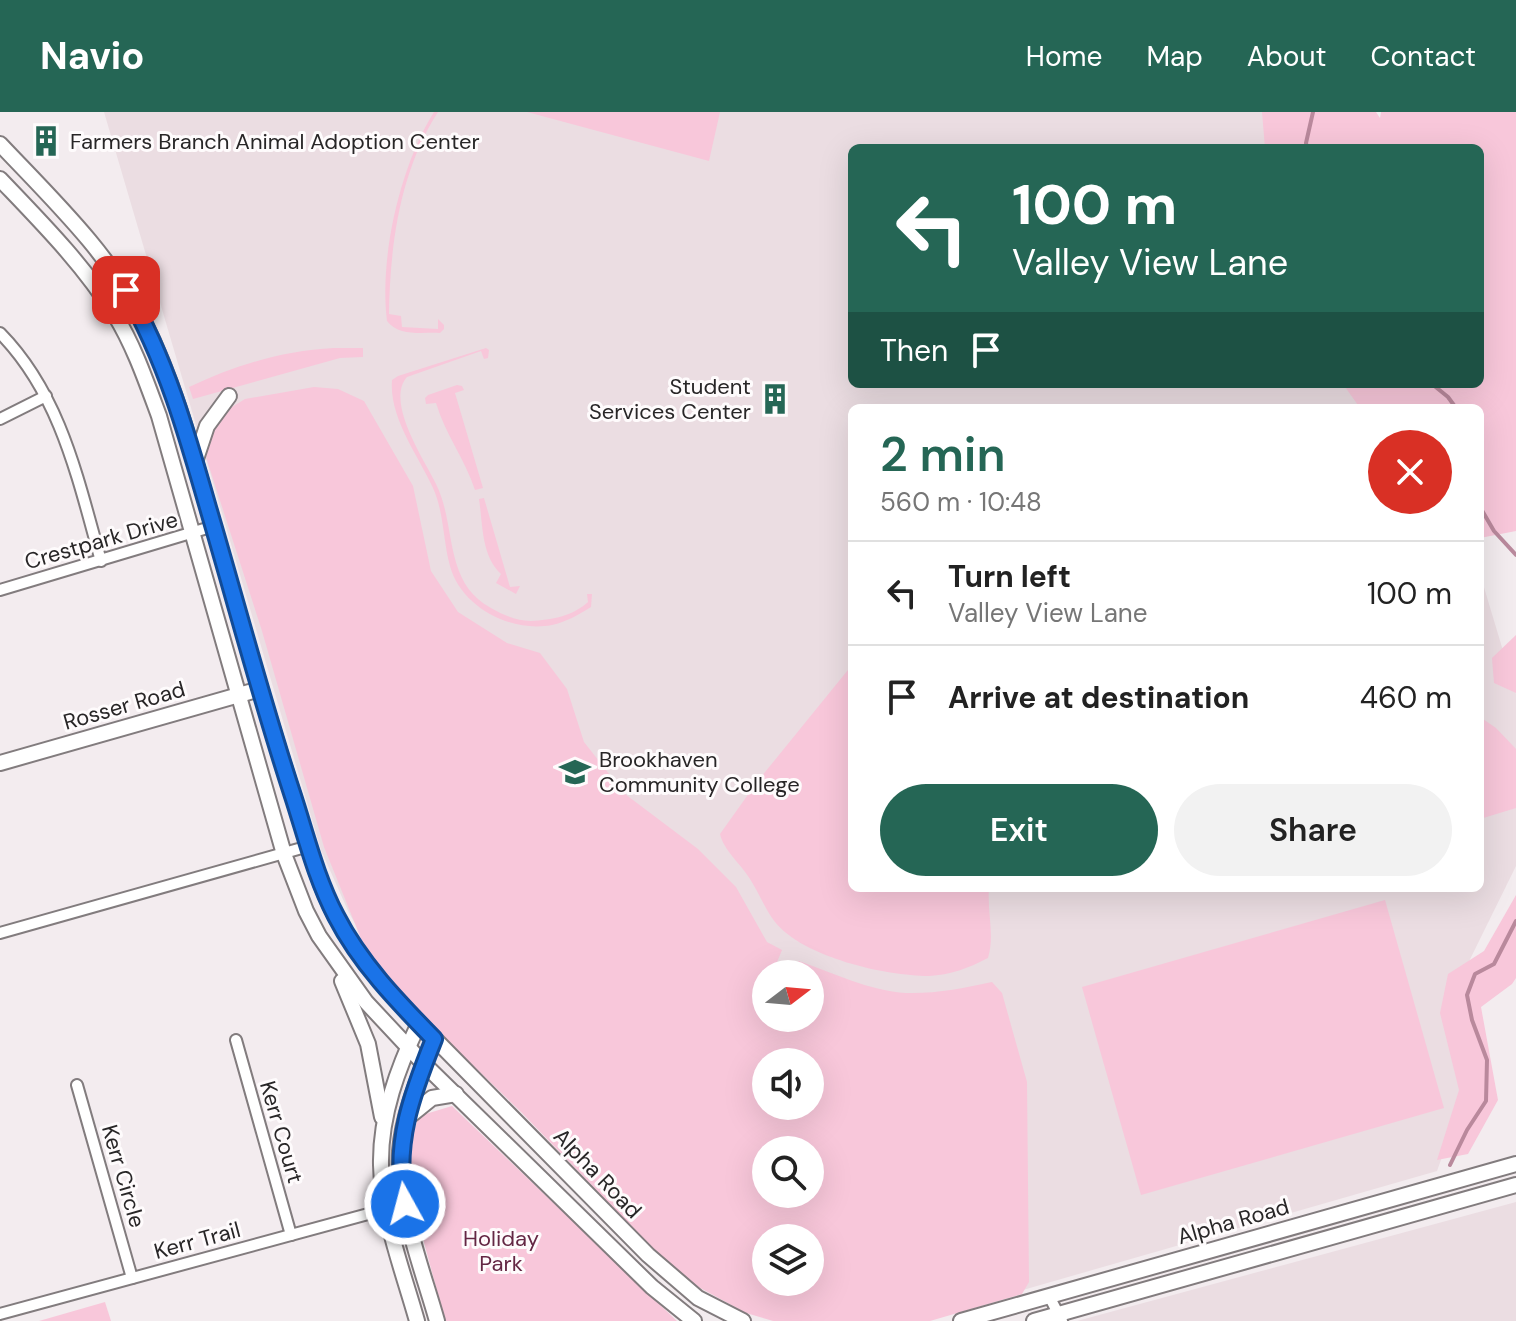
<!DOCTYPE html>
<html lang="en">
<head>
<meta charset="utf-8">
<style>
  :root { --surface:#fff; --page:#f2f2f2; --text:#222; --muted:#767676; --line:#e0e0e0; --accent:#256655 }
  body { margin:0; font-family:"DM Sans",sans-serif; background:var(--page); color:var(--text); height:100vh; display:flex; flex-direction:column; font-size:30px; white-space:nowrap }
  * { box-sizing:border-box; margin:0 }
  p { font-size:26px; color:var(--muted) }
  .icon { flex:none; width:44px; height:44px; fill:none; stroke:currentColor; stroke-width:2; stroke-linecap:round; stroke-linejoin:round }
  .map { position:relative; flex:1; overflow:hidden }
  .sheet { position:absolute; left:848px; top:292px; width:636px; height:488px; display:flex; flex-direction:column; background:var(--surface); border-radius:12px; box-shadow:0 8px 32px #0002 }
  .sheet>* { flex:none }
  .hud { position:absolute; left:848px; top:32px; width:636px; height:244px; border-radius:12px; box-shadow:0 8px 32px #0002; background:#256655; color:#fff; overflow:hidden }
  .needle { width:52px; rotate:74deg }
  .fabs { position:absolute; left:752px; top:848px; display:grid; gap:16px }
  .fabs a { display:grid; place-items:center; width:72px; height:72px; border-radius:50%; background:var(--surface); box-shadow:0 8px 32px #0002; font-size:40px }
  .pin { position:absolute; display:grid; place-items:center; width:68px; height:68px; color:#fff; margin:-34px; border-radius:16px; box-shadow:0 4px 12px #0006 }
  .me { position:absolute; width:88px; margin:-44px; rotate:353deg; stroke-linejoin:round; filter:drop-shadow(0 0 6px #0008) }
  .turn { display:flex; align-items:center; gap:28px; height:168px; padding:0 32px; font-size:36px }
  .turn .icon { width:104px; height:104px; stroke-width:2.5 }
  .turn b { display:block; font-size:56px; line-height:68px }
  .then { display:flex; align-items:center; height:76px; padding:0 32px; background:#0003; gap:16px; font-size:30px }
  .round { display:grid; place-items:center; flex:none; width:84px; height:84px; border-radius:42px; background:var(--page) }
  .summary { display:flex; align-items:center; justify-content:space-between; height:136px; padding:0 32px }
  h1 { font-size:48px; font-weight:600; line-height:60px; color:var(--accent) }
  .action { display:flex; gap:16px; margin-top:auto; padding:16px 32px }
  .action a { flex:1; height:92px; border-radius:48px; background:var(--accent); color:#fff; font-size:32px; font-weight:600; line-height:92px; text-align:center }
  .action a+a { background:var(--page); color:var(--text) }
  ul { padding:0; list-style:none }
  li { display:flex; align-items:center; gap:24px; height:104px; padding:0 32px; border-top:2px solid var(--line) }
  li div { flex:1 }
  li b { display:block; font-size:30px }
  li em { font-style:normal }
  header { display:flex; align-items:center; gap:48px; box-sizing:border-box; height:112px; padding:0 40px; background:var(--accent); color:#fff }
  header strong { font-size:38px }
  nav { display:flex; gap:44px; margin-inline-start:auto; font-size:28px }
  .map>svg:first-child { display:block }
</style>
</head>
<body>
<header>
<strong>Navio</strong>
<nav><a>Home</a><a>Map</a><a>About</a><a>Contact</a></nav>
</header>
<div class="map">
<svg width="1516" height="1209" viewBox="0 0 1516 1209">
  <rect width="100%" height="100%" fill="#f3ecef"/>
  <g fill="#ebdde2" fill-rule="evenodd">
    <path d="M 104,0 L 1272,0 L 1273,36 L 852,36 L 852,272 L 1355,272 L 1373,296 L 852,296 L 852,776 L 1480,776 L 1480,462 L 1516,582 L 1516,754 L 1447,894 L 1466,978 L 1437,1059 L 915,1209 L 785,1209 L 583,1059 L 381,856 L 349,801 L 321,738 ZM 766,862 L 810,862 L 810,906 L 766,906 ZM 766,950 L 810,950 L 810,994 L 766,994 ZM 766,1038 L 810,1038 L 810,1082 L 766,1082 ZM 766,1126 L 810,1126 L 810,1170 L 766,1170 Z"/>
    <polygon points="1516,1090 1516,1209 1077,1209"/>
  </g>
  <g fill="#f8c7da" fill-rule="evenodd">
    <path d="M 434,0 L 438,0 C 400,59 390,133 389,202 L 401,204 L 402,215 L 438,217 L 438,207 L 444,213 L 444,217 L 440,221 C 422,220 399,225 387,209 C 379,146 400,54 434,0 Z"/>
    <polygon points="527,0 720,0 709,49"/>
    <polygon points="1262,0 1376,0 1380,6 1381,0 1516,0 1516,419 1480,426 1480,296 1360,296 1343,272 1480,272 1480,36 1265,36"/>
    <path d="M 334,236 L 363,236 L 363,245 L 340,246 L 193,287 L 189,275 C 236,253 281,239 334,236 Z"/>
    <path d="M 486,236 L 489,238 L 488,246 L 484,247 L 481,239 L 407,265 C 385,290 424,347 436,372 C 457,414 443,470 491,496 C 503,503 517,509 531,509 C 551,508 573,504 588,490 L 587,482 L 592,482 L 591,495 C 578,503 566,510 552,513 C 511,521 461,495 450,454 C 443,429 444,400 433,376 C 418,343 389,306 392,268 L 398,264 Z"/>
    <path d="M 457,273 L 462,274 L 464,278 L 455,281 L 483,376 L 475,378 C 465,347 445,322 436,291 L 426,292 L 425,286 L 428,283 Z"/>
    <path d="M 314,275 L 338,277 L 364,289 L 413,374 L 431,459 L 458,500 L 507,531 L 540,541 L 567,577 L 584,630 L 625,682 L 698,737 L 736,775 L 767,830 L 782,838 L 775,855 L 782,862 L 766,862 L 766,906 L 810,906 L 810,862 L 789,862 L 799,849 C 833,861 870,879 906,881 C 934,882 965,876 992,870 L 1002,881 L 1027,970 L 1029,1170 L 1022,1182 L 930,1209 L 773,1209 L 746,1201 L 680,1165 L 522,1001 L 424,906 L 364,834 L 324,735 L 262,519 L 206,345 L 211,308 L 245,287 ZM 766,950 L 810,950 L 810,994 L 766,994 ZM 766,1038 L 810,1038 L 810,1082 L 766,1082 ZM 766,1126 L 810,1126 L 810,1170 L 766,1170 Z"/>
    <path d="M 484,386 L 510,475 L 520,474 L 516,482 L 496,471 L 501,462 C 481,443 483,413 479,387 Z"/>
    <polygon points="1516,523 1516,581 1494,571 1492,546"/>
    <path d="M 852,553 L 852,776 L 989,776 C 987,801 995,823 988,846 C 969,856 950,863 929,864 C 885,864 803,845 775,810 C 765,797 759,781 750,767 C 741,752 724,739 720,722 L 757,670 Z"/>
    <polygon points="1480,605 1496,616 1516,637 1516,696 1480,707"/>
    <polygon points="1516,783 1516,866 1512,872 1481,895 1498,988 1468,1042 1437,1048 1459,978 1440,901 1448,862 1484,839"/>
    <polygon points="1385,788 1444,996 1141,1083 1082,875"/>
    <polygon points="452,994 677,1209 445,1209 409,1074 407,1038 419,1004"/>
    <polygon points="105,1190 111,1209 39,1209"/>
  </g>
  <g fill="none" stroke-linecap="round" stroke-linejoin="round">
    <g stroke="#b9899c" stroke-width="4">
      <polyline points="1307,36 1306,31 1313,0"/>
      <polyline points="1432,272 1448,285 1456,296"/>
      <polyline points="1480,395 1494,419 1516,443"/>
      <polyline points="1450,1053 1467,1018 1486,989 1487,948 1472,908 1467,883 1475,862 1494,852 1516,809"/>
    </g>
    <defs>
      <g id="street">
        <path d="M 0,221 C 61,283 78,368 101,449"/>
        <polyline points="0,307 46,284"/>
        <polyline points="0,478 214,414"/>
        <polyline points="0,821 309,734"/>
        <polyline points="236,928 291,1123"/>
        <polyline points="77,973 132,1166"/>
        <polyline points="1049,1184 1062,1209"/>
        <polyline points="0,1202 405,1092"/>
      </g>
      <g id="secondary">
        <path d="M 0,32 C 52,87 110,142 144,210 C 174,270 191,334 209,398 C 236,491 261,584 291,676 C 305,720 315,767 337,807 C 359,846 388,879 419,911 L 648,1143 L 698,1186 L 743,1209"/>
        <path d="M 0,67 C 41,110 83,152 115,203 C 134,234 146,269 159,304 L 284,742 L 306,799 L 319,824 L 366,890 L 424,952 L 652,1175 L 694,1209"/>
        <polyline points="195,350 207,314 229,284"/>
        <polyline points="0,651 260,577"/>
        <polyline points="342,869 368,932 382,1005"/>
        <path d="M 434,927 C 420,963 403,1000 400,1039 C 396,1090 423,1159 437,1209"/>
        <polyline points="406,1007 432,986 456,982"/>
        <path d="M 417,1209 C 403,1159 382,1106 381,1053 C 380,1003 398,956 419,911"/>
        <polyline points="961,1209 1516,1052"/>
        <polyline points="1034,1209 1516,1073"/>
      </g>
    </defs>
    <use href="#street" stroke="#827c7e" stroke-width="14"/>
    <use href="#secondary" stroke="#827c7e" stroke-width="18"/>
    <use href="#street" stroke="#fff" stroke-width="10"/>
    <use href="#secondary" stroke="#fff" stroke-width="14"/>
  </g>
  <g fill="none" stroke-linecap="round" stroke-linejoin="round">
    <defs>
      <path id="route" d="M 126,178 C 166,248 187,322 209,399 C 237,494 262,590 293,684 C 306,724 316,766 336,804 C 360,851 397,889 434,927 C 412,982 393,1032 405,1092"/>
    </defs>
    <use href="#route" stroke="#114b97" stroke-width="20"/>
    <use href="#route" stroke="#1a73e8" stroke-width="14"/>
  </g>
  <defs>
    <symbol id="building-bare" viewBox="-9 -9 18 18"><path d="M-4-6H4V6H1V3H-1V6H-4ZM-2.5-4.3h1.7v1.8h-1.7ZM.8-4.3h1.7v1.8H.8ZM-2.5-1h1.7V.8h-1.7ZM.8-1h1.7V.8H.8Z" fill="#256655" stroke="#fefbfc" stroke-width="2.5" paint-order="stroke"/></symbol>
    <symbol id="university-bare" viewBox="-9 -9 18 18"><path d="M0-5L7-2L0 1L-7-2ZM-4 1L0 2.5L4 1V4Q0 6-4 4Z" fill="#256655" stroke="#fefbfc" stroke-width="2.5" paint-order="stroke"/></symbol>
  </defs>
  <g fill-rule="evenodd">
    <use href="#building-bare" x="24" y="7" width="44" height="44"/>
    <use href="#building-bare" x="753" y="265" width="44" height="44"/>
    <use href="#university-bare" x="553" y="638" width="44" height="44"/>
  </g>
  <g text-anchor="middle" stroke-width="6" stroke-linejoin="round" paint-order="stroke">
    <g font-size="22" fill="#282627" stroke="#fefbfc" text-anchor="start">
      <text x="70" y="37">Farmers Branch Animal Adoption Center</text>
      <text x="751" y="282" text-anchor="end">Student<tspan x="751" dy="25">Services Center</tspan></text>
      <text x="599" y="655">Brookhaven<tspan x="599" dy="25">Community College</tspan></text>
    </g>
    <g font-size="22" fill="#282627" stroke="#fefbfc">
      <text transform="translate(101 428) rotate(-16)" y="8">Crestpark Drive</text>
      <text transform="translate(124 593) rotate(-16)" y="8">Rosser Road</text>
      <text transform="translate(282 1020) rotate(74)" y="8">Kerr Court</text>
      <text transform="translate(598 1061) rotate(46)" y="8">Alpha Road</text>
      <text transform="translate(124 1064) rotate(74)" y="8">Kerr Circle</text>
      <text transform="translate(1233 1109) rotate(-16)" y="8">Alpha Road</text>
      <text transform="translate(197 1128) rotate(-15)" y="8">Kerr Trail</text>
    </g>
    <g font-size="22" fill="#642744" stroke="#fefbfc">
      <text x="501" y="1134">Holiday<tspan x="501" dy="25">Park</tspan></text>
    </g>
  </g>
</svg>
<div class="fabs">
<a><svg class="needle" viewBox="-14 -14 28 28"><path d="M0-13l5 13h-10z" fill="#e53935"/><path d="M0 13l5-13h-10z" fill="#767676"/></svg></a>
<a><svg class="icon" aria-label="sound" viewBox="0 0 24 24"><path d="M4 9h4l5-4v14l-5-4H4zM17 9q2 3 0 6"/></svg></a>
<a><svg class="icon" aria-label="search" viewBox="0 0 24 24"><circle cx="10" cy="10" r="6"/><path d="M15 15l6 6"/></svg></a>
<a><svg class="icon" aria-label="layers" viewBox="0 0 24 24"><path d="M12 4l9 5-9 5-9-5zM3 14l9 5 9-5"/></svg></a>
</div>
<div class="pin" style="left:126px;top:178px;background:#d93025"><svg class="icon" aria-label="arrive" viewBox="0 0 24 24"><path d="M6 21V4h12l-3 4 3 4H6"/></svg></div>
<svg class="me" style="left:405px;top:1092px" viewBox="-20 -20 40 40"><circle r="17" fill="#1a73e8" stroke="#fff" stroke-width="3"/><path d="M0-11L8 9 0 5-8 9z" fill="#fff"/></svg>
<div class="hud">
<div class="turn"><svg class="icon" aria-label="left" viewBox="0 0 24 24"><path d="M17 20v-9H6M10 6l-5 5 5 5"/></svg><div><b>100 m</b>Valley View Lane</div></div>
<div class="then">Then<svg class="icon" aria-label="arrive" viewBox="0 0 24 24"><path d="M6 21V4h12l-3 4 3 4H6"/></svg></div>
</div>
<section class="sheet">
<div class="summary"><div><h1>2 min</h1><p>560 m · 10:48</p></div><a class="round" style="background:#d93025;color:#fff"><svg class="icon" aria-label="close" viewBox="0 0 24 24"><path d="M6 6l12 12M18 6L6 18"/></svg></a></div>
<ul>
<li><svg class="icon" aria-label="left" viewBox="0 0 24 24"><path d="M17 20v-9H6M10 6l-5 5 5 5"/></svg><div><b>Turn left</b><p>Valley View Lane</p></div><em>100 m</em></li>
<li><svg class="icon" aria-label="arrive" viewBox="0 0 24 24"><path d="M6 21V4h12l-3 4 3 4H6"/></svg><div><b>Arrive at destination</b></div><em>460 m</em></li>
</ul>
<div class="action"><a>Exit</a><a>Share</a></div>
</section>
</div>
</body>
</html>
